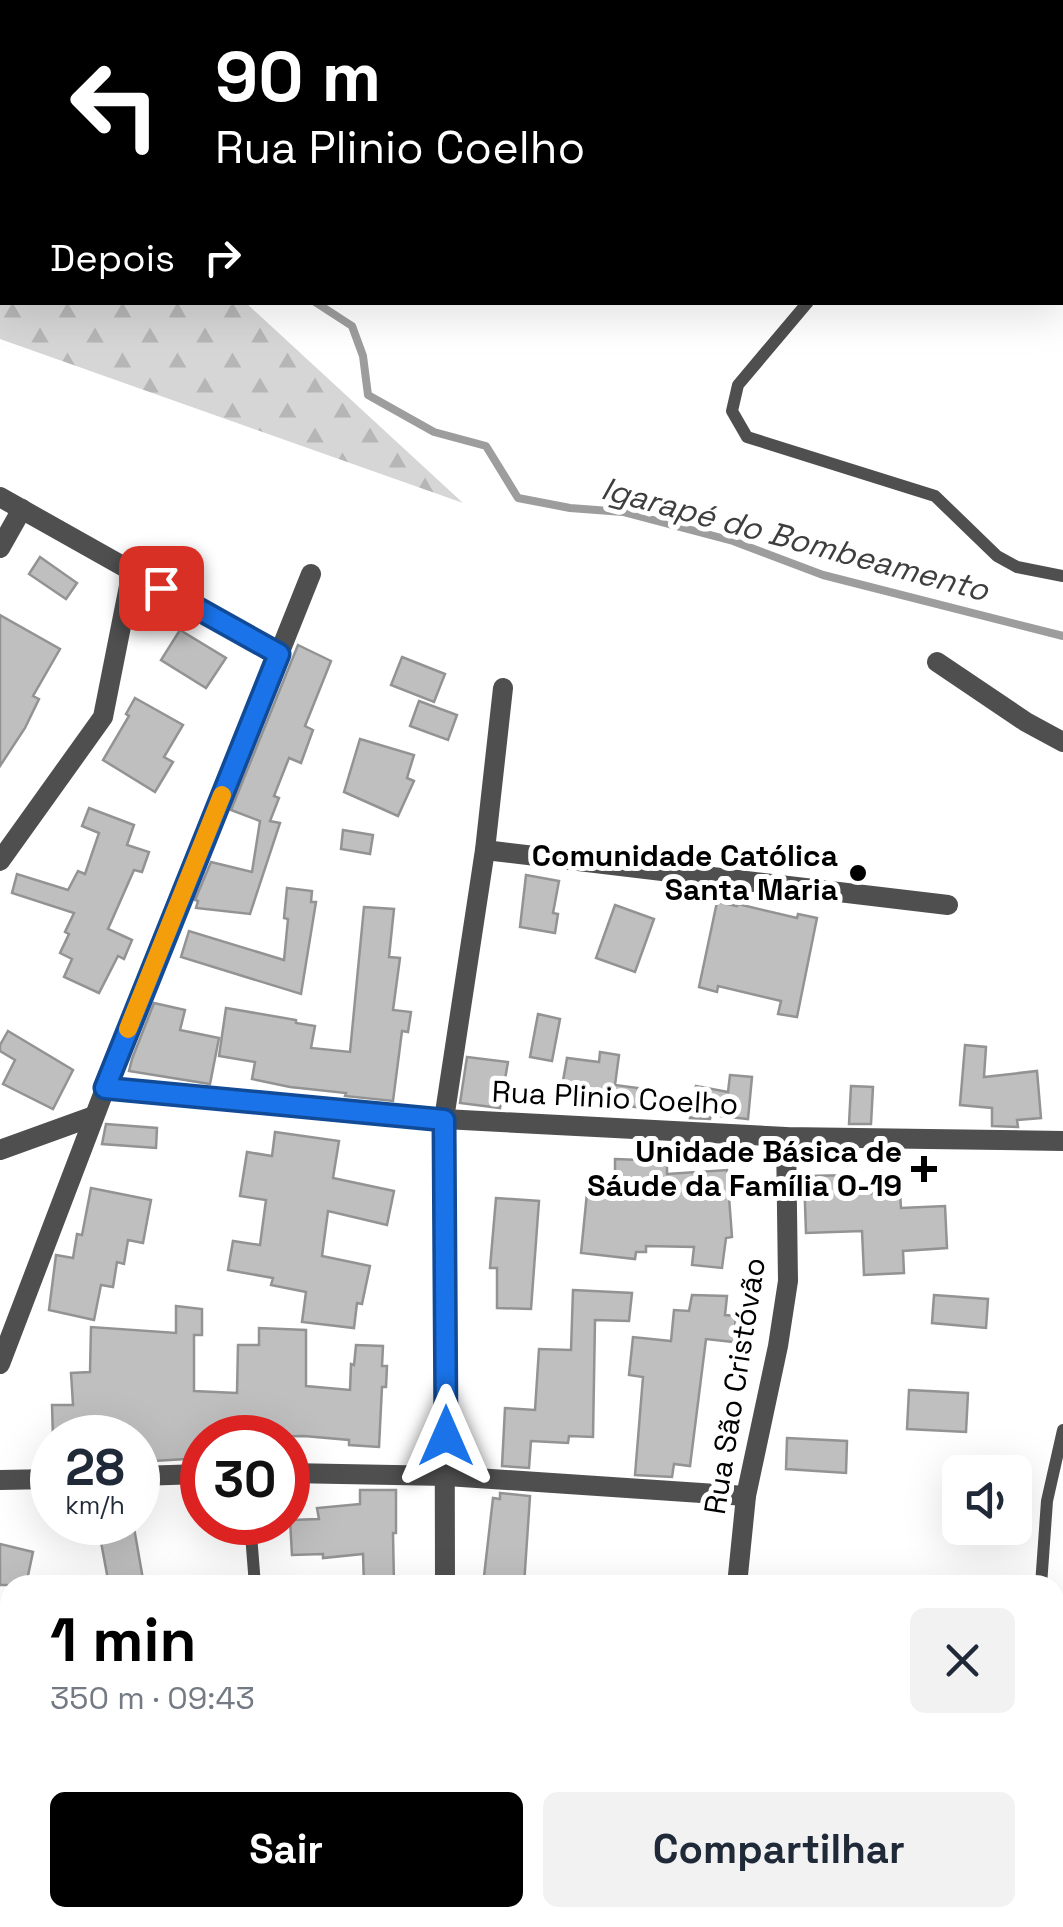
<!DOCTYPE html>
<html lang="pt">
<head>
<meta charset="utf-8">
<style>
  :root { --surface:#fff; --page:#f2f2f3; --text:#1f2937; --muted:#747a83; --accent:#000 }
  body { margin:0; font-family:"Space Grotesk",sans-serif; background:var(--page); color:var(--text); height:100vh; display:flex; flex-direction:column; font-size:38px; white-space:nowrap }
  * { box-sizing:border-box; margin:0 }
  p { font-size:32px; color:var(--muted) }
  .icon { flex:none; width:55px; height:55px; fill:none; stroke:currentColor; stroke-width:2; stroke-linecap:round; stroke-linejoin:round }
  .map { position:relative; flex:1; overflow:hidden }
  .drawer { position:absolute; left:0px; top:1575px; width:1065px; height:352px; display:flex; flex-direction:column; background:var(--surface); border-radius:30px 30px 0 0; box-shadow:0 10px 40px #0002 }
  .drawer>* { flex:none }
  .guide { position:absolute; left:0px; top:0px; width:1065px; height:305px; box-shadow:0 10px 40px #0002; background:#000; color:#fff; overflow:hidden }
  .fabs { position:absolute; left:942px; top:1455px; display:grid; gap:20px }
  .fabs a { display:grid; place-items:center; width:90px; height:90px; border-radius:15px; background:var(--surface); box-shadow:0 10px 40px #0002; font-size:50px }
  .speed { position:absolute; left:30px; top:1415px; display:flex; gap:20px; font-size:50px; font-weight:700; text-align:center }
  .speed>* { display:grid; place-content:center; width:130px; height:130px; border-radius:50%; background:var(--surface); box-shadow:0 10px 40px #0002; line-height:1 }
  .speed small { font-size:25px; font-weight:400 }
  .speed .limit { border:15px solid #d22; background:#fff; color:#111 }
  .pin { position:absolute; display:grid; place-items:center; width:85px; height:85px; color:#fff; margin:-42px; border-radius:20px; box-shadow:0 5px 15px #0006 }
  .me { position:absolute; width:110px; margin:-55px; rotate:0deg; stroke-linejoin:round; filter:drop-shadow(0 0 8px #0008) }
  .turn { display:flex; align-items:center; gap:35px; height:210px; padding:0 50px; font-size:45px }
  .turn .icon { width:130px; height:130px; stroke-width:2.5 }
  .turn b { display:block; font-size:70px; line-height:85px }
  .then { display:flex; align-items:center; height:95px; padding:0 50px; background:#0003; gap:20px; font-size:38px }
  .round { display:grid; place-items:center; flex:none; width:105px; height:105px; border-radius:15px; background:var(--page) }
  .headline { display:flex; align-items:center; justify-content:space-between; height:170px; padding:0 50px }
  h1 { font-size:60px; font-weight:800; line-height:75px; color:var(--accent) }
  .button { display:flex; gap:20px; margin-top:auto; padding:20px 50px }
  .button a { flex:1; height:115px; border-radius:15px; background:var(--accent); color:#fff; font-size:40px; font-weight:800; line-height:115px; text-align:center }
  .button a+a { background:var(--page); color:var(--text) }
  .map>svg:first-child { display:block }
</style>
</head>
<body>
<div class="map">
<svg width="1063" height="1927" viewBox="0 0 1063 1927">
  <defs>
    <pattern id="forest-firs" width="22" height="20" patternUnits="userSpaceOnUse" patternTransform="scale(2.5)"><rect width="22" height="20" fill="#d6d6d6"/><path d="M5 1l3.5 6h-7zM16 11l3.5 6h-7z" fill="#b6b6b6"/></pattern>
  </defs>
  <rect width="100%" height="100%" fill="#fff"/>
  <polygon fill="url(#forest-firs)" points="0,61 2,65 2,302 246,303 463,503 0,339"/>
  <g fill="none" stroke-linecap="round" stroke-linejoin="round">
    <g stroke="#9d9d9d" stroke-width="8">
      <polyline points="0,31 2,36"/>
      <polyline points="315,302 352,326 363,356 368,395 434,432 486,446 518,498 570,508 623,512 733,541 823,575 1063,636"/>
    </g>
  </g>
  <g fill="#bfbfbf" stroke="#939393" stroke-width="2.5">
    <polygon points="40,557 77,583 66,599 29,574"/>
    <polygon points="0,615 60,649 33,696 39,699 25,728 0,766"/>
    <polygon points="180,630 226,658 206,688 161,660"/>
    <polygon points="298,645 331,661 305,726 313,730 301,763 289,758 274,796 279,798 270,821 280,823 250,914 196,908 198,901 195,900 211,862 252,872 260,821 231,810"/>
    <polygon points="402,657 445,674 434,702 391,685"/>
    <polygon points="135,698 183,725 164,757 173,762 155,792 103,760 129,716 126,714"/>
    <polygon points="419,701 457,715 448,740 410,726"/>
    <polygon points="360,739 414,755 407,778 414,781 398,816 344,792"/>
    <polygon points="89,808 134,825 127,845 149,852 142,872 134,870 108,929 132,940 124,959 118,956 99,993 64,977 72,959 60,953 69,934 65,932 74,913 12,893 17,874 68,890 78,871 85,874 99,833 82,826"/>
    <polygon points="343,830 373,835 370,854 341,849"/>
    <polygon points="526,875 559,881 553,913 558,914 555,933 520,927"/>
    <polygon points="287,888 312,891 311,902 316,902 301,994 181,957 189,931 284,960 288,919 284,918"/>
    <polygon points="717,902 737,906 738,904 797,918 798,914 817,918 797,1017 778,1014 781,1001 718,986 717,992 699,987"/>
    <polygon points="615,905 654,919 635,972 596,958"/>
    <polygon points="364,907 394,909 389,957 400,958 393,1010 411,1012 408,1032 402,1031 393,1101 345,1096 346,1093 290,1087 252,1079 255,1062 219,1056 226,1008 296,1020 296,1023 315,1026 311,1048 350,1052"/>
    <polygon points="154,1003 185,1010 180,1030 219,1038 210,1084 129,1071 132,1059"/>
    <polygon points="538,1014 560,1019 552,1061 530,1057"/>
    <polygon points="8,1031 73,1070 53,1109 3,1084 15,1060 0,1051 0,1045"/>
    <polygon points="965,1045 986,1047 984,1077 1037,1071 1041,1118 1017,1120 1018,1127 992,1126 992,1108 960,1105"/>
    <polygon points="600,1052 619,1055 615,1085 638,1088 636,1107 560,1098 567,1058 599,1062"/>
    <polygon points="467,1057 508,1062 500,1108 460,1103"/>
    <polygon points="730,1075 752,1077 748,1119 711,1115 710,1119 690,1118 696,1086 728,1092"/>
    <polygon points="851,1086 873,1087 871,1124 849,1124"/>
    <polygon points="106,1124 157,1128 156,1148 102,1144"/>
    <polygon points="275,1132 339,1141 333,1178 394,1191 387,1225 328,1211 322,1256 370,1266 362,1304 357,1303 354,1328 302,1322 306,1292 271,1285 273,1278 228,1270 233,1241 260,1245 266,1200 240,1196 247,1152 272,1156"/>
    <polygon points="615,1159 667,1161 667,1174 727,1170 732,1237 726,1238 722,1268 692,1265 694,1247 646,1246 646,1252 636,1252 635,1259 581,1253 588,1183 615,1186"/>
    <polygon points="856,1175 857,1194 900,1192 901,1208 945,1206 947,1248 903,1251 904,1273 864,1275 862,1231 806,1233 804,1176"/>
    <polygon points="91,1188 151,1200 143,1243 128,1240 124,1264 117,1262 113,1287 101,1285 94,1320 49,1310 56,1255 73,1258 77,1234 82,1235"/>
    <polygon points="496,1198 539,1201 531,1309 497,1308 497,1268 490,1268"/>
    <polygon points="573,1290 632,1293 629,1321 595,1320 593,1437 569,1436 568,1443 531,1441 529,1468 502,1466 505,1408 535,1410 539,1349 571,1350"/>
    <polygon points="692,1295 727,1296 725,1315 736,1316 734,1342 706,1339 690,1466 674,1464 672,1477 635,1475 643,1377 629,1375 633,1337 671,1341 674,1310 689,1311"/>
    <polygon points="934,1295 988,1299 986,1328 932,1323"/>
    <polygon points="176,1306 202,1309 202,1335 194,1335 194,1391 237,1393 238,1345 259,1345 259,1328 306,1330 306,1386 350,1390 351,1364 354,1365 356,1345 383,1346 382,1366 387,1366 386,1387 382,1387 379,1447 349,1445 349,1440 304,1436 202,1438 202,1458 138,1462 138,1438 131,1438 128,1426 93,1432 94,1438 53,1438 52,1405 73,1405 71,1373 90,1372 91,1327 176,1333"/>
    <polygon points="909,1390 968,1393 966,1432 907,1429"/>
    <polygon points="787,1438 847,1441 846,1473 786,1469"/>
    <polygon points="360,1490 396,1490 396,1533 393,1533 394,1585 364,1585 363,1554 323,1558 323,1554 292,1555 290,1520 319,1519 317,1508 360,1504"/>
    <polygon points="500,1493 530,1496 524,1585 483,1585 493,1498 500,1499"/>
    <polygon points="119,1522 133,1522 144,1585 109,1585 98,1526"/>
    <polygon points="0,1544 33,1552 26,1585 0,1585"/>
  </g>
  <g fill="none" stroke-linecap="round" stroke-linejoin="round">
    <g stroke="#4f4f4f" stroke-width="12">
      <polyline points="326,0 328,2"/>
      <polyline points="533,0 536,2"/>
      <polyline points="583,2 585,0"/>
      <polyline points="941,2 943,0"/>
      <polyline points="1062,61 1063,60"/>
      <polyline points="808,302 738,385 732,411 747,437 935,496 997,556 1017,567 1063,576"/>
      <polyline points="250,1522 255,1585"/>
      <polyline points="1041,1585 1047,1501 1063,1430"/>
      <polyline points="1055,1771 1063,1786"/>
      <polyline points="90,1927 93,1918"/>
    </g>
    <g stroke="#4f4f4f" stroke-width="20">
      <polyline points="0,497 279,654"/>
      <polyline points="0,548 22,509"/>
      <polyline points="937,662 1026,722 1063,742"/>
      <polyline points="485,850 948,905"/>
      <polyline points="0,861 103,717 132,571"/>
      <polyline points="105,1089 444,1119 786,1137 1063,1141"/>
      <polyline points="0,1150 94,1116"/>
      <polyline points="0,1364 105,1089 311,574"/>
      <polyline points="288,1473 447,1476 746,1496"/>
      <polyline points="138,1476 202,1474"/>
      <polyline points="0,1480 52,1479"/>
      <polyline points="445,1585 444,1119 485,850 503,688"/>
      <polyline points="737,1585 746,1496 778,1346 788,1281 786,1137"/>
      <polyline points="652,1918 709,1927"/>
      <polyline points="1027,1918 1042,1927"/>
      <polyline points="864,1924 909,1918"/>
      <polyline points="438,1927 438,1918"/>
    </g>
  </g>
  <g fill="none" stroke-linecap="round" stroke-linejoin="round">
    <defs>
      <polyline id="route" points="161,588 279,654 105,1088 444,1120 446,1436"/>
    </defs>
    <use href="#route" stroke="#114b97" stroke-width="25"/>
    <use href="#route" stroke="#1a73e8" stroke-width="18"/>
    <polyline stroke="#f59e0b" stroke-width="18" points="128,1029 222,795"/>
  </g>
  <g fill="#000" stroke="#fff" stroke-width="4">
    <circle cx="858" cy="873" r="10"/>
    <path d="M919 1154h10v10h10v10h-10v10h-10v-10h-10v-10h10z"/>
  </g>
  <g text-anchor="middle" stroke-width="10" stroke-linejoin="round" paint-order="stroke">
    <g font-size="30" font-weight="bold" fill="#000" stroke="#fff" text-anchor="end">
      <text x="838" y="866">Comunidade Católica<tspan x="838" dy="34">Santa Maria</tspan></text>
      <text x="902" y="1162">Unidade Básica de<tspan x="902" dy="34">Sáude da Família O-19</tspan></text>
    </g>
    <g font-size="30" fill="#000" stroke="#fff">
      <text transform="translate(615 1098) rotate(3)" y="10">Rua Plinio Coelho</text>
      <text transform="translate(735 1386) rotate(-81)" y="10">Rua São Cristóvão</text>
    </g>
    <g font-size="32" font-style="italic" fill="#3e3e3e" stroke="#fff">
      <text transform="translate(795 539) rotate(15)" y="11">Igarapé do Bombeamento</text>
    </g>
  </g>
</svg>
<div class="fabs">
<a><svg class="icon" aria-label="sound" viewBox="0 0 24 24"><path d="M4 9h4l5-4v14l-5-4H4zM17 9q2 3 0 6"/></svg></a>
</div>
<div class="speed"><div>28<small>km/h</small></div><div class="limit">30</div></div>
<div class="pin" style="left:161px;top:588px;background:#d93025"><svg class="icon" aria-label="arrive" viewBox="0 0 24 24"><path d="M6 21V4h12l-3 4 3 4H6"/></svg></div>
<svg class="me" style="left:446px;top:1436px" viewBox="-20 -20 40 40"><path d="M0-17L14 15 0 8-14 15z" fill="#1a73e8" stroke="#fff" stroke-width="4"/></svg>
<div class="guide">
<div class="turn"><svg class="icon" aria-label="left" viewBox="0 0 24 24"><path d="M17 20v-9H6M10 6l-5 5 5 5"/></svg><div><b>90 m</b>Rua Plinio Coelho</div></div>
<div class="then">Depois<svg class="icon" aria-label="right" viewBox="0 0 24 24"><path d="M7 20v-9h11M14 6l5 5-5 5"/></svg></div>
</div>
<section class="drawer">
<div class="headline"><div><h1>1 min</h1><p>350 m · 09:43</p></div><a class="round"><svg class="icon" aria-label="close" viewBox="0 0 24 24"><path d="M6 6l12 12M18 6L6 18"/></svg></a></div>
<div class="button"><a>Sair</a><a>Compartilhar</a></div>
</section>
</div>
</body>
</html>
